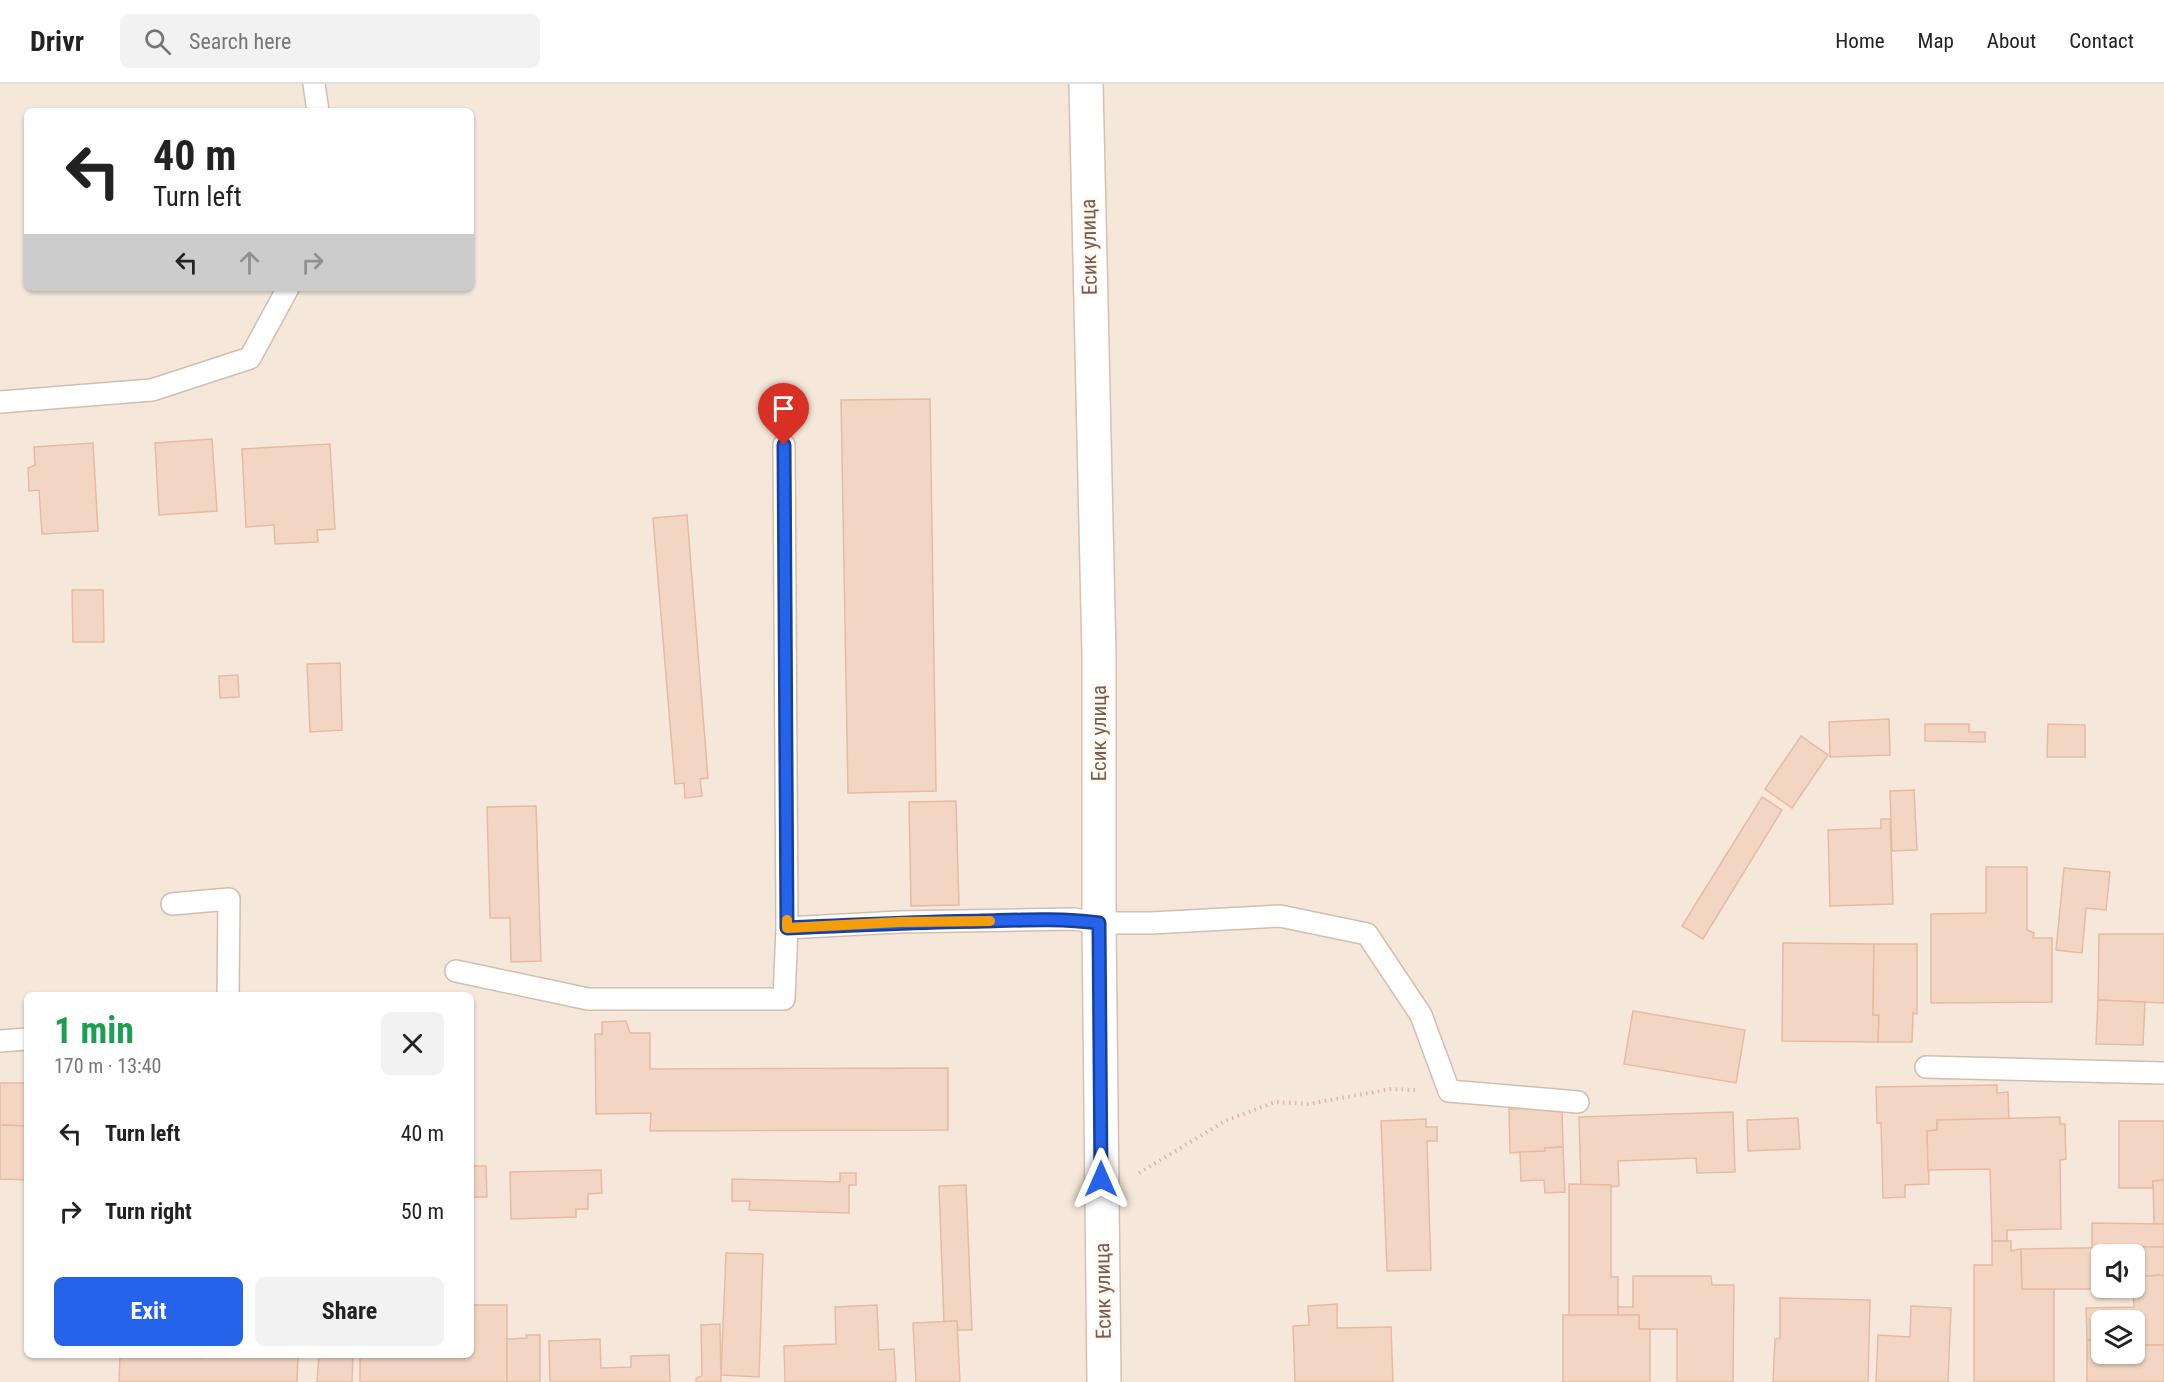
<!DOCTYPE html>
<html lang="en">
<head>
<meta charset="utf-8">
<style>
  :root { --surface:#fff; --page:#f2f2f2; --text:#222; --muted:#767676; --line:#e0e0e0; --accent:#2563eb }
  body { margin:0; font-family:"Roboto Condensed",sans-serif; background:var(--page); color:var(--text); height:100vh; display:flex; flex-direction:column; font-size:22px; white-space:nowrap }
  * { box-sizing:border-box; margin:0 }
  p { font-size:20px; color:var(--muted) }
  .icon { flex:none; width:33px; height:33px; fill:none; stroke:currentColor; stroke-width:2; stroke-linecap:round; stroke-linejoin:round }
  .map { position:relative; flex:1; overflow:hidden }
  .side { position:absolute; left:24px; top:908px; width:450px; height:366px; display:flex; flex-direction:column; background:var(--surface); border-radius:9px; box-shadow:0 2px 4px #0004 }
  .side>* { flex:none }
  .hud { position:absolute; left:24px; top:24px; width:450px; height:183px; border-radius:9px; box-shadow:0 2px 4px #0004; background:#fff; color:var(--text); overflow:hidden }
  .buttons { position:absolute; left:2091px; top:1160px; display:grid; gap:12px }
  .buttons a { display:grid; place-items:center; width:54px; height:54px; border-radius:9px; background:var(--surface); box-shadow:0 2px 4px #0004; font-size:30px }
  .pin { position:absolute; display:grid; place-items:center; width:51px; height:51px; color:#fff; margin:-62px -26px; border-radius:50% 50% 50% 0; rotate:-45deg; box-shadow:0 0 6px #0007 }
  .pin .icon { rotate:45deg }
  .me { position:absolute; width:66px; margin:-33px; rotate:0deg; stroke-linejoin:round; filter:drop-shadow(0 0 4px #0008) }
  .turn { display:flex; align-items:center; gap:21px; height:126px; padding:0 30px; font-size:27px }
  .turn .icon { width:78px; height:78px; stroke-width:2.5 }
  .turn b { display:block; font-size:42px; line-height:51px }
  .lanes { display:flex; align-items:center; height:57px; padding:0 30px; background:#0003; justify-content:center; gap:30px; direction:ltr }
  .lanes .off { opacity:.35 }
  .round { display:grid; place-items:center; flex:none; width:63px; height:63px; border-radius:9px; background:var(--page) }
  .overview { display:flex; align-items:center; justify-content:space-between; height:102px; padding:0 30px }
  h1 { font-size:36px; font-weight:700; line-height:45px; color:#1e9e55 }
  .cta { display:flex; gap:12px; margin-top:auto; padding:12px 30px }
  .cta a { flex:1; height:69px; border-radius:9px; background:var(--accent); color:#fff; font-size:24px; font-weight:700; line-height:69px; text-align:center }
  .cta a+a { background:var(--page); color:var(--text) }
  ul { padding:0; list-style:none }
  li { display:flex; align-items:center; gap:18px; height:78px; padding:0 30px }
  li div { flex:1 }
  li b { display:block; font-size:22px }
  li em { font-style:normal }
  header { display:flex; align-items:center; gap:36px; box-sizing:border-box; height:84px; padding:0 30px; background:var(--surface); border-bottom:2px solid var(--line) }
  header strong { font-size:28px }
  nav { display:flex; gap:33px; margin-inline-start:auto; font-size:21px }
  .search { width:420px; height:54px; background:var(--page); display:flex; align-items:center; gap:15px; box-sizing:border-box; padding:0 21px; border-radius:9px; color:var(--muted); font-size:22px }
  .map>svg:first-child { display:block }
</style>
</head>
<body>
<header>
<strong>Drivr</strong>
<div class="search"><svg class="icon" aria-label="search" viewBox="0 0 24 24"><circle cx="10" cy="10" r="6"/><path d="M15 15l6 6"/></svg>Search here</div>
<nav><a>Home</a><a>Map</a><a>About</a><a>Contact</a></nav>
</header>
<div class="map">
<svg width="2164" height="1298" viewBox="0 0 2164 1298">
  <rect width="100%" height="100%" fill="#fdf6ec"/>
  <path fill="#f5e8da" fill-rule="evenodd" d="M 0,0 L 2164,0 L 2164,1298 L 0,1298 ZM 27,27 L 471,27 L 471,204 L 27,204 ZM 27,910 L 471,910 L 471,1270 L 27,1270 ZM 2102,1170 L 2134,1170 L 2134,1203 L 2102,1203 ZM 2102,1236 L 2134,1236 L 2134,1269 L 2102,1269 Z"/>
  <g fill="#f3d5c3" stroke="#e6bba3" stroke-width="1.5" fill-rule="evenodd">
    <polygon points="930,315 936,707 848,709 841,316"/>
    <polygon points="212,355 217,427 159,431 155,359"/>
    <polygon points="93,359 98,447 42,450 39,406 29,407 28,384 35,381 34,363"/>
    <polygon points="330,360 335,445 317,446 318,458 275,460 274,441 246,443 242,365"/>
    <polygon points="687,431 708,694 700,695 702,712 685,714 684,699 675,700 653,434"/>
    <polygon points="72,506 103,506 104,558 73,558"/>
    <polygon points="340,579 342,646 310,648 307,580"/>
    <polygon points="238,591 239,613 220,614 219,592"/>
    <polygon points="1889,635 1890,671 1830,673 1829,638"/>
    <polygon points="1925,640 1969,640 1969,648 1985,648 1985,658 1925,657"/>
    <polygon points="2048,640 2085,641 2085,673 2047,673"/>
    <polygon points="1801,652 1828,671 1792,724 1765,705"/>
    <polygon points="1914,706 1917,766 1892,767 1890,707"/>
    <polygon points="1762,713 1782,726 1703,855 1682,842"/>
    <polygon points="956,717 959,821 911,822 909,718"/>
    <polygon points="536,722 541,877 511,878 510,834 490,834 487,723"/>
    <polygon points="1881,735 1890,735 1893,820 1830,822 1828,746 1881,744"/>
    <polygon points="1986,783 2027,783 2027,846 2034,849 2033,854 2052,854 2052,918 1931,919 1931,830 1986,829"/>
    <polygon points="2064,784 2110,788 2106,826 2086,824 2082,869 2056,866"/>
    <polygon points="2099,850 2164,850 2164,919 2098,916"/>
    <polygon points="1783,859 1874,860 1873,931 1879,931 1878,958 1782,957"/>
    <polygon points="1874,860 1917,860 1917,930 1913,929 1912,958 1878,958 1879,931 1873,931"/>
    <polygon points="2098,916 2145,918 2143,961 2096,960"/>
    <polygon points="1633,927 1745,946 1736,999 1624,980"/>
    <polygon points="626,937 630,949 650,949 650,985 948,984 948,1046 650,1047 651,1029 596,1030 595,950 602,950 602,938"/>
    <polygon points="0,999 27,999 25,1042 0,1041"/>
    <polygon points="1997,1001 1997,1009 2008,1008 2009,1035 1937,1036 1937,1046 1927,1047 1929,1100 1905,1101 1905,1113 1883,1114 1881,1039 1877,1039 1876,1003"/>
    <polygon points="1562,1024 1563,1063 1545,1064 1545,1067 1510,1069 1509,1025"/>
    <polygon points="1733,1028 1735,1088 1697,1089 1696,1074 1618,1077 1619,1102 1611,1103 1611,1101 1581,1101 1579,1033"/>
    <polygon points="2060,1033 2060,1040 2065,1040 2066,1075 2060,1076 2061,1145 2007,1146 2007,1157 1992,1157 1990,1085 1928,1086 1927,1047 1937,1046 1937,1036"/>
    <polygon points="1798,1034 1800,1065 1748,1067 1747,1036"/>
    <polygon points="1426,1035 1426,1043 1437,1043 1437,1057 1427,1057 1431,1186 1387,1187 1381,1037"/>
    <polygon points="2119,1037 2164,1037 2164,1096 2153,1097 2153,1104 2119,1104"/>
    <polygon points="0,1041 27,1042 27,1096 0,1095"/>
    <polygon points="1563,1063 1565,1108 1545,1109 1544,1096 1521,1097 1520,1068 1545,1067 1545,1064"/>
    <polygon points="471,1082 486,1082 487,1113 471,1113"/>
    <polygon points="601,1086 602,1109 588,1110 588,1125 576,1125 576,1133 511,1135 510,1088"/>
    <polygon points="840,1089 856,1089 856,1101 849,1101 849,1129 749,1126 750,1117 732,1117 732,1095 840,1098"/>
    <polygon points="2164,1096 2164,1140 2154,1140 2153,1097"/>
    <polygon points="1569,1100 1611,1101 1611,1193 1618,1193 1618,1232 1569,1232"/>
    <polygon points="966,1101 972,1246 958,1246 957,1237 944,1238 939,1102"/>
    <polygon points="2092,1139 2164,1140 2164,1163 2092,1164"/>
    <polygon points="1992,1157 2011,1157 2011,1167 2021,1165 2022,1205 2054,1205 2054,1298 1974,1298 1974,1181 1992,1181"/>
    <path d="M 2144,1163 L 2144,1192 L 2164,1191 L 2164,1261 L 2138,1261 L 2137,1255 L 2134,1255 L 2134,1236 L 2102,1236 L 2102,1256 L 2087,1256 L 2086,1224 L 2134,1223 L 2133,1206 L 2124,1206 L 2124,1213 L 2099,1214 L 2099,1205 L 2022,1205 L 2021,1165 ZM 2102,1170 L 2134,1170 L 2134,1203 L 2102,1203 Z"/>
    <polygon points="2144,1163 2164,1163 2164,1191 2144,1192"/>
    <polygon points="726,1169 763,1170 759,1293 721,1291"/>
    <polygon points="1633,1192 1711,1192 1712,1201 1734,1201 1733,1298 1677,1298 1677,1245 1639,1245 1639,1231 1618,1232 1618,1223 1633,1223"/>
    <polygon points="1780,1214 1870,1216 1868,1298 1773,1298 1775,1255 1780,1254"/>
    <polygon points="1337,1220 1337,1244 1391,1243 1393,1298 1295,1298 1293,1242 1309,1241 1308,1222"/>
    <polygon points="471,1221 507,1221 507,1298 360,1298 360,1270 471,1270"/>
    <polygon points="877,1221 879,1266 894,1265 896,1298 785,1298 784,1262 836,1260 835,1223"/>
    <polygon points="1911,1222 1951,1224 1948,1298 1876,1298 1878,1251 1910,1253"/>
    <polygon points="1563,1231 1639,1231 1639,1245 1650,1245 1650,1298 1563,1298"/>
    <polygon points="957,1237 960,1298 916,1298 913,1239"/>
    <polygon points="720,1240 721,1298 696,1298 696,1294 702,1292 701,1241"/>
    <polygon points="526,1251 540,1251 540,1298 507,1298 507,1255 527,1254"/>
    <polygon points="600,1255 601,1284 631,1283 631,1272 669,1271 670,1298 550,1298 549,1257"/>
    <polygon points="2134,1255 2137,1255 2138,1261 2164,1261 2164,1298 2087,1298 2087,1256 2102,1256 2102,1269 2134,1269"/>
    <polygon points="205,1270 298,1270 297,1298 119,1298 120,1271 204,1274"/>
    <polygon points="319,1270 353,1270 352,1298 317,1298"/>
  </g>
  <g fill="none" stroke-linecap="round" stroke-linejoin="round">
    <defs>
      <g id="lane">
        <polyline points="314,0 318,27"/>
        <polyline points="0,318 152,306 250,274 288,204"/>
        <polyline points="784,361 787,844 899,838 1073,835 1099,839 1151,839 1280,832 1367,850 1421,931 1449,1007 1578,1018"/>
        <polyline points="172,820 229,815 228,910"/>
        <polyline points="456,887 588,915 784,915 787,844"/>
        <polyline points="0,957 27,955"/>
        <polyline points="1926,983 2164,989"/>
      </g>
      <polyline id="secondary" points="1086,0 1099,572 1099,839 1104,1298"/>
    </defs>
    <use href="#lane" stroke="#d1beb0" stroke-width="24"/>
    <use href="#secondary" stroke="#d6c0b0" stroke-width="36"/>
    <polyline stroke="#d9b8a5" stroke-width="4" stroke-dasharray="1.5 4.5" stroke-linecap="butt" points="1139,1089 1225,1037 1275,1018 1308,1020 1391,1005 1415,1006"/>
    <use href="#lane" stroke="#fff" stroke-width="21"/>
    <use href="#secondary" stroke="#fff" stroke-width="33"/>
  </g>
  <g fill="none" stroke-linecap="round" stroke-linejoin="round">
    <defs>
      <path id="route" d="M 784,361 L 787,844 C 853,841 919,838 985,837 C 1023,836 1061,834 1099,839 L 1101,1095"/>
    </defs>
    <use href="#route" stroke="#184099" stroke-width="15"/>
    <use href="#route" stroke="#2563eb" stroke-width="10"/>
    <polyline stroke="#f59e0b" stroke-width="10" points="787,836 787,844 899,838 990,837"/>
  </g>
  <g text-anchor="middle" stroke-width="6" stroke-linejoin="round" paint-order="stroke">
    <g font-size="21" fill="#7a5c4d" stroke="#fffaf3">
      <text transform="translate(1089 163) rotate(-91)" y="7">Есик улица</text>
      <text transform="translate(1099 649) rotate(-90)" y="7">Есик улица</text>
      <text transform="translate(1103 1207) rotate(-91)" y="7">Есик улица</text>
    </g>
  </g>
</svg>
<div class="buttons">
<a><svg class="icon" aria-label="sound" viewBox="0 0 24 24"><path d="M4 9h4l5-4v14l-5-4H4zM17 9q2 3 0 6"/></svg></a>
<a><svg class="icon" aria-label="layers" viewBox="0 0 24 24"><path d="M12 4l9 5-9 5-9-5zM3 14l9 5 9-5"/></svg></a>
</div>
<div class="pin" style="left:784px;top:361px;background:#d93025"><svg class="icon" aria-label="arrive" viewBox="0 0 24 24"><path d="M6 21V4h12l-3 4 3 4H6"/></svg></div>
<svg class="me" style="left:1101px;top:1095px" viewBox="-20 -20 40 40"><path d="M0-17L14 15 0 8-14 15z" fill="#2563eb" stroke="#fff" stroke-width="4"/></svg>
<div class="hud">
<div class="turn"><svg class="icon" aria-label="left" viewBox="0 0 24 24"><path d="M17 20v-9H6M10 6l-5 5 5 5"/></svg><div><b>40 m</b>Turn left</div></div>
<div class="lanes"><svg class="icon" aria-label="left" viewBox="0 0 24 24"><path d="M17 20v-9H6M10 6l-5 5 5 5"/></svg><svg class="icon off" aria-label="ahead" viewBox="0 0 24 24"><path d="M12 20V5M6 11l6-6 6 6"/></svg><svg class="icon off" aria-label="right" viewBox="0 0 24 24"><path d="M7 20v-9h11M14 6l5 5-5 5"/></svg></div>
</div>
<section class="side">
<div class="overview"><div><h1>1 min</h1><p>170 m · 13:40</p></div><a class="round"><svg class="icon" aria-label="close" viewBox="0 0 24 24"><path d="M6 6l12 12M18 6L6 18"/></svg></a></div>
<ul>
<li><svg class="icon" aria-label="left" viewBox="0 0 24 24"><path d="M17 20v-9H6M10 6l-5 5 5 5"/></svg><div><b>Turn left</b></div><em>40 m</em></li>
<li><svg class="icon" aria-label="right" viewBox="0 0 24 24"><path d="M7 20v-9h11M14 6l5 5-5 5"/></svg><div><b>Turn right</b></div><em>50 m</em></li>
</ul>
<div class="cta"><a>Exit</a><a>Share</a></div>
</section>
</div>
</body>
</html>
